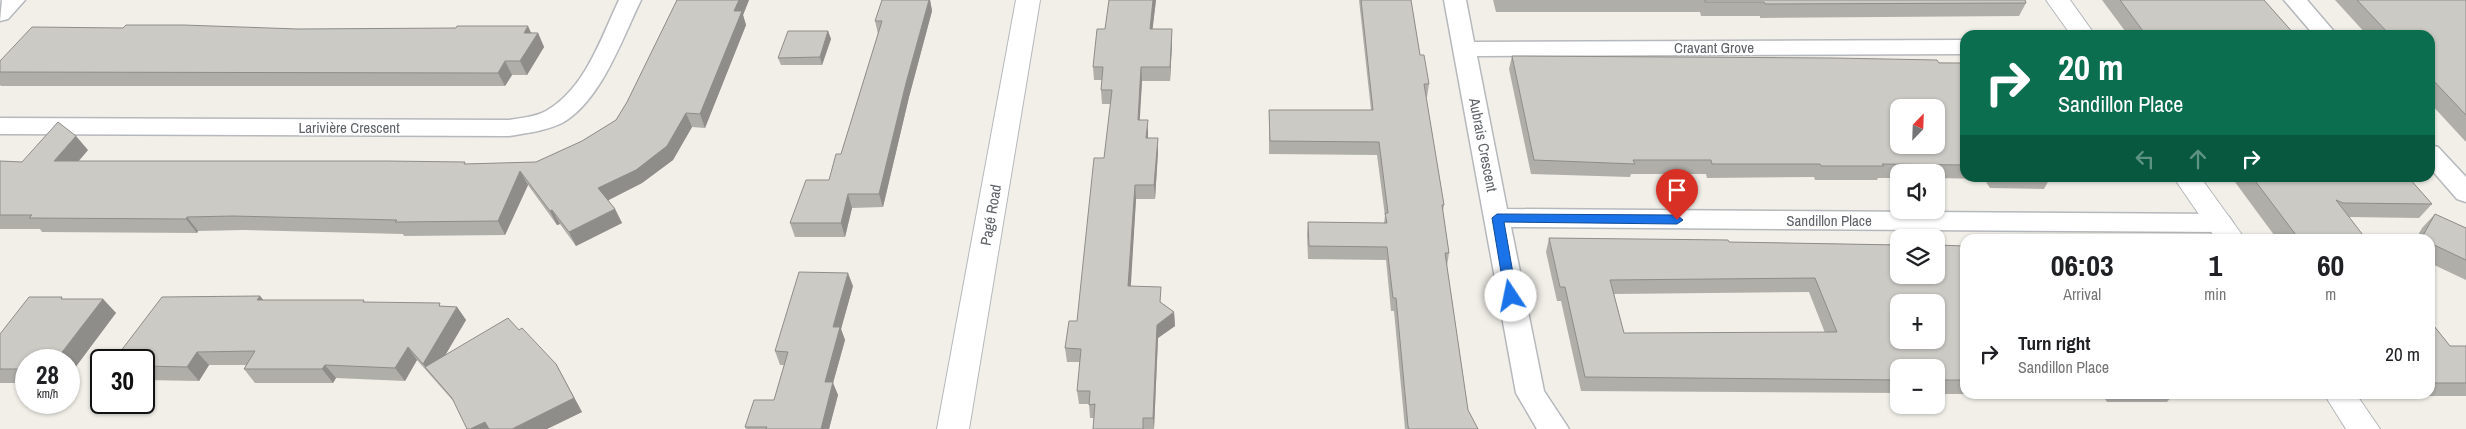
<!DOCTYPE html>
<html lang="en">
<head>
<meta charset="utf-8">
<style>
  :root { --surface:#fff; --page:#f6f6f6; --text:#202124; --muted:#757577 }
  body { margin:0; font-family:"Archivo Narrow",sans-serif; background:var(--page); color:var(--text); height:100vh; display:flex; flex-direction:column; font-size:19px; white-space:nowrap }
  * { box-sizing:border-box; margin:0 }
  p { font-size:16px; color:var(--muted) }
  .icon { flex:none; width:28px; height:28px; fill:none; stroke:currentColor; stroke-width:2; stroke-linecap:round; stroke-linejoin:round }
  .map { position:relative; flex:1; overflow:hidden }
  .drawer { position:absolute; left:1960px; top:234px; width:475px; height:165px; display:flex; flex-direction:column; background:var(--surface); border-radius:15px; box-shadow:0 1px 4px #0004 }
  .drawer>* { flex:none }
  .hud { position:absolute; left:1960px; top:30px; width:475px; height:152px; border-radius:15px; box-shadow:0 1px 4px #0004; background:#0b6e4f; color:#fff; overflow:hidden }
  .needle { width:32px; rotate:23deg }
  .tools { position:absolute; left:1890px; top:99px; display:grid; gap:10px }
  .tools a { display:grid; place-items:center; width:55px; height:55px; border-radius:10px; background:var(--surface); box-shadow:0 1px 4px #0004; font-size:25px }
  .speed { position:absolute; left:15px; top:349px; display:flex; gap:10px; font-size:25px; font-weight:700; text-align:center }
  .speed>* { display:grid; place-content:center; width:65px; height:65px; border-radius:50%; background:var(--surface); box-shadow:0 1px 4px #0004; line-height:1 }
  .speed small { font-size:12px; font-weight:400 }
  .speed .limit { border:2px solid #111; border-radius:8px; background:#fff; color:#111 }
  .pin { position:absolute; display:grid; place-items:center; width:42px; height:42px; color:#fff; margin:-51px -21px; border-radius:50% 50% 50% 0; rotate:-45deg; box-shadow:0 0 5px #0007 }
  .pin .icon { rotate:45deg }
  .me { position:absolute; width:55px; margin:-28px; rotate:349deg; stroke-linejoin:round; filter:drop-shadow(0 0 4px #0008) }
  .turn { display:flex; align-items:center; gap:18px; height:105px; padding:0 15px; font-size:22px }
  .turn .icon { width:65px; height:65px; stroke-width:2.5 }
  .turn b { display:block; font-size:35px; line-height:42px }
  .lanes { display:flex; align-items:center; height:48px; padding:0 15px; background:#0003; justify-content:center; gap:25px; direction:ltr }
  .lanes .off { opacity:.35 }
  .eta { display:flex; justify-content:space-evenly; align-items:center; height:85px; text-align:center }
  .eta b { font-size:30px; font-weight:700; line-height:35px }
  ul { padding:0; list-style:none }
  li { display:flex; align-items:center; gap:15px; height:70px; padding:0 15px }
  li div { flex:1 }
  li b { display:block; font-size:19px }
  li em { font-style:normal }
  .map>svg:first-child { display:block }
</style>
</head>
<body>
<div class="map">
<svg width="2466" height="429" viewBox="0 0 2466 429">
  <rect width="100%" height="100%" fill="#f1efe8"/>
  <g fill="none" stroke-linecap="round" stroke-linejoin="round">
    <defs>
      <g id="minor">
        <polygon points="2,0 25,0 8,19 0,21"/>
        <path d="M 619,0 L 641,0 C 622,39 601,101 562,123 C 546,131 526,133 509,136 L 0,134 L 0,118 L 509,120 C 521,118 535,117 546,111 C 585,89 601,38 619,0 Z"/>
        <polygon points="1444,0 1466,0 1474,42 1965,40 1965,54 1477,56 1507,209 2220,214 2229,217 2233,223 2229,229 2220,232 1511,227 1544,391 1569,429 1537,429 1516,393"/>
        <polygon points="2284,0 2307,0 2337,35 2314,35"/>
        <polygon points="2430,145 2438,147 2466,177 2466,202 2457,199 2430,168"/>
      </g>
      <g id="tertiary">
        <polygon points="1016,0 1040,0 969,429 937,429"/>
        <polygon points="2046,0 2070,0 2095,35 2071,35"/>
        <polygon points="2174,178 2201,178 2245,239 2216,239"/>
        <polygon points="2324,394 2356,394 2380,429 2346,429"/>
      </g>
    </defs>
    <use href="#minor" stroke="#b5b8bc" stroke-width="3"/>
    <use href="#tertiary" stroke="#b5b8bc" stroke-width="2"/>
    <use href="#minor" fill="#fff" fill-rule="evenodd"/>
    <use href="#tertiary" fill="#fff" fill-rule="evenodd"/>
  </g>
  <g fill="#afaea9" fill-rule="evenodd">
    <polygon points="677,0 749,0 743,15 746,25 705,128 692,127 673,160 642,183 608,200 615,209 622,223 576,246 560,224 557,225 528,185 505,235 404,236 403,234 243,230 198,231 197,233 42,232 40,229 0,229 0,161 22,162 88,150 79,161 466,164 536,162 582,141 616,120 627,102"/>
    <polygon points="882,0 930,0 932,11 909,97 883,207 852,208 845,237 795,237 790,223 829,180 841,154 878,34 875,21"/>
    <polygon points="1109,0 1156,0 1152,29 1172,43 1170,81 1142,81 1139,120 1148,134 1148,138 1158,152 1155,199 1136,199 1130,286 1162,303 1174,312 1175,326 1158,338 1154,429 1093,429 1094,418 1090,418 1089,404 1079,404 1077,391 1080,362 1067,362 1065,348 1077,321 1104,158 1111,104 1102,104 1101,90 1102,80 1094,80 1093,67 1105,29"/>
    <polygon points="1359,0 1411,0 1420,55 1429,84 1427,97 1426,97 1444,205 1443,211 1449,253 1447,266 1468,410 1478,429 1405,429 1394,311 1391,311 1386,260 1308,259 1307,235 1308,222 1384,223 1385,216 1377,155 1269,154 1269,110 1371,110"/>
    <polygon points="1493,0 2025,0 2026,3 2019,16 1760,18 1760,16 1701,16 1700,12 1496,12"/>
    <polygon points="2102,0 2264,0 2295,35 2128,35"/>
    <polygon points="2335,0 2466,0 2466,142 2430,103 2430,35 2367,35"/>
    <polygon points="123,28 298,29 538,33 544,47 527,75 512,75 505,86 1,86 0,85 0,61"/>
    <polygon points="828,31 831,39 822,65 781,65 778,58"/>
    <polygon points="1512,56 1965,63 1965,178 2135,178 2133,180 2049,180 2044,189 1990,188 1984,179 1936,178 1936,172 1899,172 1899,178 1878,178 1877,180 1815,180 1814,177 1707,178 1706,174 1631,174 1630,177 1531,174 1509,69"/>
    <polygon points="2232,178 2409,178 2432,204 2419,218 2349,217 2366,239 2277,239"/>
    <polygon points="2435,214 2466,228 2466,280 2430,263 2430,239 2416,239 2422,228"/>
    <path d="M 1549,238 L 1729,242 L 1965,246 L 1965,394 L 2274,394 L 2273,395 L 2173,395 L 2167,402 L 2107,402 L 2105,399 L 2041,398 L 2040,396 L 1986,396 L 1985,394 L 1936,394 L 1936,368 L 1899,368 L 1899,393 L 1581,391 L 1561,301 L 1557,301 L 1546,252 ZM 1809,292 L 1825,333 L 1624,333 L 1614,294 Z"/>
    <polygon points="853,286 841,329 845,340 833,383 838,395 829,429 746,429 745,427 774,400 784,365 780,365 775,351"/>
    <polygon points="260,296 263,300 366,302 457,307 466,320 445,355 519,330 556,364 582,412 547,429 467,429 455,403 417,360 405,381 336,378 333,383 255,383 244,369 246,365 209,365 199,381 144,380 144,360"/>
    <polygon points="64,299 103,299 116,313 26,360 26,383 0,383 0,334"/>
    <polygon points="2430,321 2450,346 2466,346 2466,396 2390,396 2388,394 2430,394"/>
  </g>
  <g fill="#8f8d8a">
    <polygon points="739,0 749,0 743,15 746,25 705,128 700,114 734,11"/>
    <polygon points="929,0 930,0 932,11 909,97 883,207 879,194 906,83"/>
    <polygon points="1153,0 1156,0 1151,43 1150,29"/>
    <polygon points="528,26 534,39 538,33 544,47 527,75 520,61 524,33"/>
    <polygon points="1172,29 1172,43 1170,81 1170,67"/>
    <polygon points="828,31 831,39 822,65 820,57"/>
    <polygon points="505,61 512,75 505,86 498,73"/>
    <polygon points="1141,67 1142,81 1139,134 1138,120"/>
    <polygon points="686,113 692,127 673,160 642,183 605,202 598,188"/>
    <polygon points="1148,120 1148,134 1147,151 1146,138"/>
    <polygon points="76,136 88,150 66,175 54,161"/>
    <polygon points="1158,138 1158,152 1155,199 1154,185"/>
    <polygon points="520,171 528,185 505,235 498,221"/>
    <polygon points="1135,185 1136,199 1130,300 1128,286"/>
    <polygon points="848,194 852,208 845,237 841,223"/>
    <polygon points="615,209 622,223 576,246 569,232"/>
    <polygon points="552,210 560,224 557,225 550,211"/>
    <polygon points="187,217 198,231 197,233 186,219"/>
    <polygon points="848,273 853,286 841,329 845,340 833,383 838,395 829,429 821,429 825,382 833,327"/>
    <polygon points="260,296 271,309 257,300"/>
    <polygon points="103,299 116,313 69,376 69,360 56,360"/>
    <polygon points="457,307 466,320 433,376 425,367 432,377 423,364"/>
    <polygon points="1174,312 1175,326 1158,338 1154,429 1153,418 1157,325"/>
    <polygon points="408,347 417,360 405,381 395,368"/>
    <polygon points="197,352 209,365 199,381 187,367"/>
    <polygon points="556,364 582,412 547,429 512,429"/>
    <polygon points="325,365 336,378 333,383 322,369"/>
    <polygon points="485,422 490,429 470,429"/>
  </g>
  <g fill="#cccac5" stroke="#8f8d8a" fill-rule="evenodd">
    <polygon points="677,0 739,0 734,11 742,11 700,114 686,113 667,146 636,170 598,188 615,209 569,232 552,210 550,211 520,171 498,221 395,222 397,220 233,216 187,217 186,219 29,218 32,215 0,215 0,161 22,162 58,122 76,136 54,161 386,161 465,162 464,164 536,162 582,141 616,120 627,102"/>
    <polygon points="882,0 929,0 906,83 879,194 848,194 841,223 790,223 806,180 829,180 836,154 841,154 882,21 875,21"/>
    <polygon points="1109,0 1153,0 1150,29 1172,29 1170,67 1141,67 1138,120 1148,120 1146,138 1158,138 1154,185 1135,185 1128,286 1161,287 1160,302 1174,312 1157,325 1153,418 1143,418 1143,429 1093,429 1095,404 1089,405 1090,391 1077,391 1081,349 1065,348 1069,321 1077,321 1094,158 1104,158 1112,90 1101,90 1103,67 1093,67 1097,29 1105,29"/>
    <polygon points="1361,0 1411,0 1420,55 1424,55 1429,84 1424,84 1444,205 1442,205 1449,253 1445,253 1468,410 1478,429 1409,429 1408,426 1396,298 1393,298 1387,247 1309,246 1308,222 1387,223 1385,213 1388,213 1379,142 1270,141 1269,110 1373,110"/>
    <polygon points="1705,0 2025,0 2026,3 1765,4 1764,2 1705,2"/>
    <polygon points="2120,0 2264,0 2295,35 2146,35"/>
    <polygon points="2357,0 2466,0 2466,115 2430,77 2430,35 2390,35"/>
    <polygon points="126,25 183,25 298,29 456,28 457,26 528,26 524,33 538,33 520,61 505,61 498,73 0,72 0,61 32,27 123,28"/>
    <polygon points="788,31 828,31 820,57 778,58"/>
    <path d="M 1512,56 L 1834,58 L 1937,60 L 1939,63 L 1965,63 L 1965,165 L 1882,164 L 1884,166 L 1821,166 L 1820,164 L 1712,164 L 1711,160 L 1633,160 L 1635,164 L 1534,160 ZM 1899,108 L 1936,108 L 1936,145 L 1899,145 Z"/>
    <polygon points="2253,178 2409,178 2432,204 2343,203 2336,200 2366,239 2299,239"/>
    <polygon points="2435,214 2466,228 2466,260 2430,243 2430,239 2421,239"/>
    <path d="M 1549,238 L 1728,240 L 1729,242 L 1899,245 L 1899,275 L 1936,275 L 1936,245 L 1965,246 L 1965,380 L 1936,380 L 1936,368 L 1899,368 L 1899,380 L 1585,377 L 1565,287 L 1560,287 ZM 1815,278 L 1837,332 L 1624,333 L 1610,280 ZM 1899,302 L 1936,302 L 1936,340 L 1899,340 Z"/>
    <polygon points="2125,238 2190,238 2190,239 2126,239"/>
    <polygon points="799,272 848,273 833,327 840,327 825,382 833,382 821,429 766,429 767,427 745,427 754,400 774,400 788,352 775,351"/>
    <polygon points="260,296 257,300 364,300 363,302 440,303 439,306 457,307 423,364 408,347 395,368 325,365 322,369 244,369 255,351 197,352 187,367 144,366 144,360 114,360 162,297"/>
    <polygon points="29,297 62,297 61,299 103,299 56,360 26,360 26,369 0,369 0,334"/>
    <polygon points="508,318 519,330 522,328 556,364 574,398 512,429 489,429 485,422 470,429 467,429 452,398 425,367"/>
    <polygon points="2430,321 2450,346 2466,346 2466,383 2430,383"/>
  </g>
  <polygon fill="#1a73e8" stroke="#114b97" points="1497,214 1677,215 1683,220 1677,224 1504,222 1517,296 1511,300 1505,296 1492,218"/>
  <g text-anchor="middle" stroke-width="4.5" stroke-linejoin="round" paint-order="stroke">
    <g font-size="15" fill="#5f6368" stroke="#fff">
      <text x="1714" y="53">Cravant Grove</text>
      <text x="349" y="133">Larivière Crescent</text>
      <text transform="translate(1483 145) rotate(79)" y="5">Aubrais Crescent</text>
      <text transform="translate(991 215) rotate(-80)" y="5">Pagé Road</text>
      <text x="1829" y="226">Sandillon Place</text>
    </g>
  </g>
</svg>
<div class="tools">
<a><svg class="needle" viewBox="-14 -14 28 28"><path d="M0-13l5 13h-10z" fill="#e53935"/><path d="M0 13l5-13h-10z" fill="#757577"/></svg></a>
<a><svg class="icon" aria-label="sound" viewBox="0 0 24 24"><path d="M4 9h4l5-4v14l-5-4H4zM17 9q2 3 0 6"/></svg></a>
<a><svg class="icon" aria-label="layers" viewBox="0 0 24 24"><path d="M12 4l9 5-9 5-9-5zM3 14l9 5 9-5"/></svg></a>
<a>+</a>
<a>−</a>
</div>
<div class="speed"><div>28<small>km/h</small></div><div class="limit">30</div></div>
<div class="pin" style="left:1677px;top:220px;background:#d93025"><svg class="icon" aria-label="arrive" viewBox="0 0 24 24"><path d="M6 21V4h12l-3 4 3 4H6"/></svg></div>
<svg class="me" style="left:1511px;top:296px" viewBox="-20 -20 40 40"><circle r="19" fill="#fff"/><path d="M0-13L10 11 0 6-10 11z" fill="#1a73e8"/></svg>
<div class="hud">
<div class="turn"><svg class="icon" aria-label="right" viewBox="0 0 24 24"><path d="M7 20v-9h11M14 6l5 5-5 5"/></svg><div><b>20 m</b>Sandillon Place</div></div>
<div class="lanes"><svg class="icon off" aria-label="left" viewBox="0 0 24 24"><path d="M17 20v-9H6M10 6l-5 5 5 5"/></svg><svg class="icon off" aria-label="ahead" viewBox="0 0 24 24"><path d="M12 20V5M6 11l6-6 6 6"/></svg><svg class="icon" aria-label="right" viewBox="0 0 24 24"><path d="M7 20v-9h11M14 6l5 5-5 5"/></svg></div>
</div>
<section class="drawer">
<div class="eta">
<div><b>06:03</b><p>Arrival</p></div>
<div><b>1</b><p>min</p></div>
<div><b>60</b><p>m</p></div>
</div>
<ul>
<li><svg class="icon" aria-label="right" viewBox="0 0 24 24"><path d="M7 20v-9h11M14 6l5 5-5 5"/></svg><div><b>Turn right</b><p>Sandillon Place</p></div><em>20 m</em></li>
</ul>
</section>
</div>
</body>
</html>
